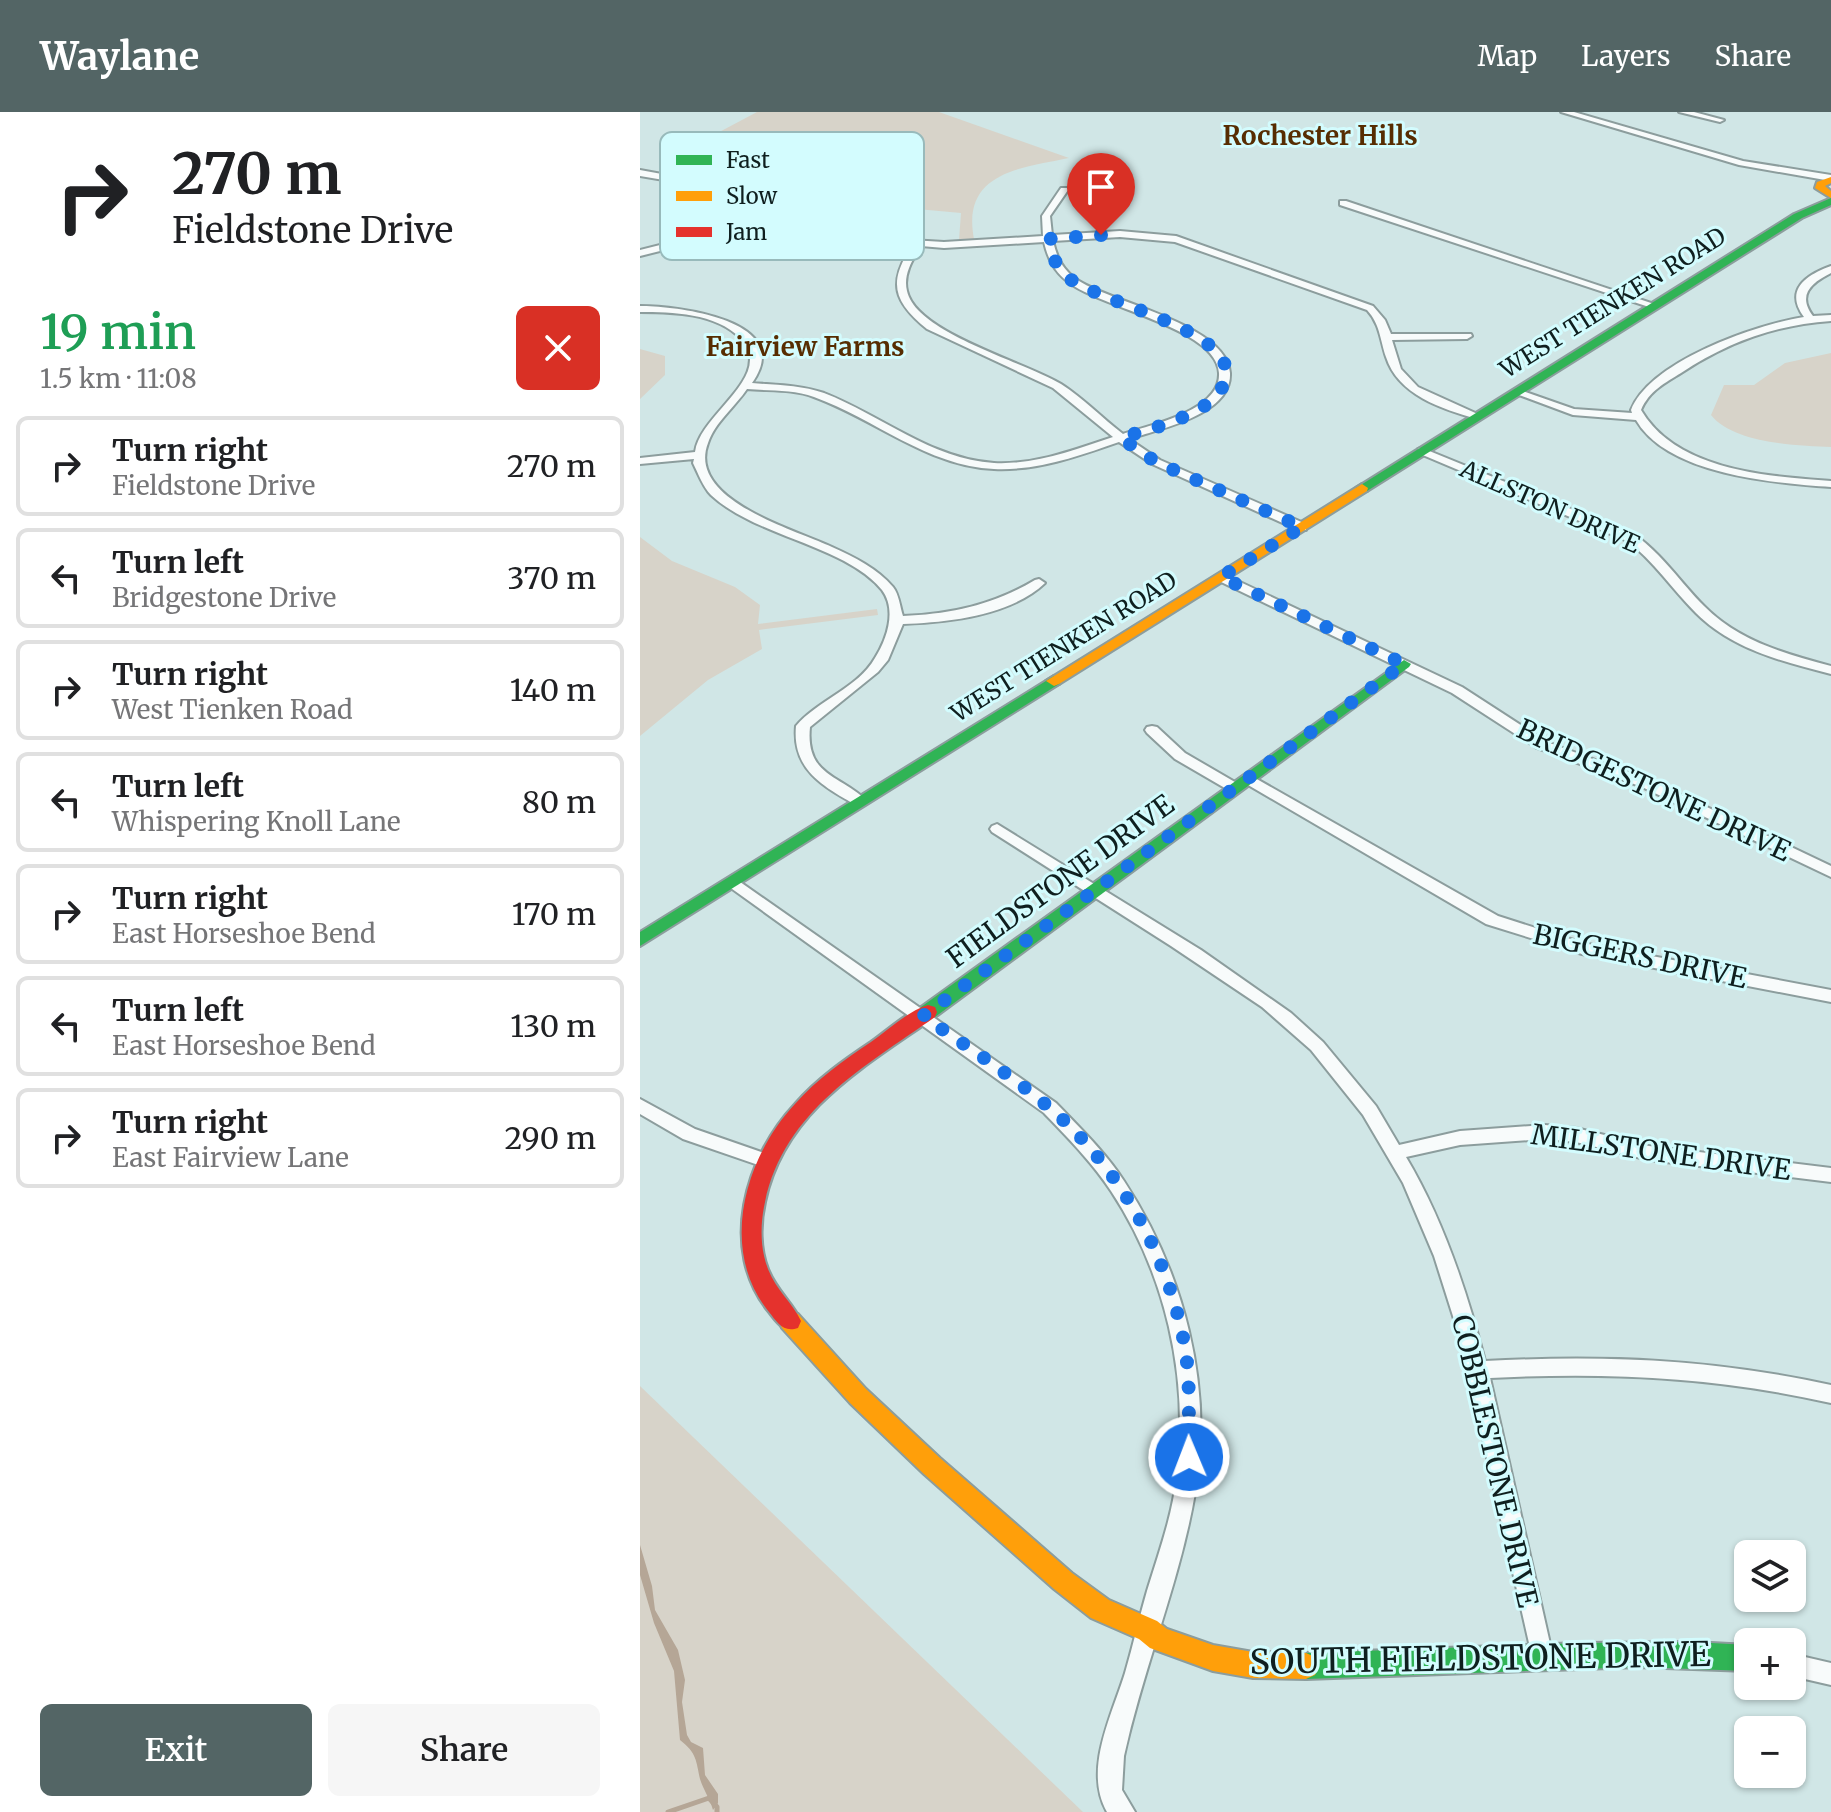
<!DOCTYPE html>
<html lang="en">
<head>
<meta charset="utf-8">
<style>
  :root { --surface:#fff; --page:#f6f6f6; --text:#202124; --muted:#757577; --line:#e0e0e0; --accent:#536565 }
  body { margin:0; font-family:Merriweather,serif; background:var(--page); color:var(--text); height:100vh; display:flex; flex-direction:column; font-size:30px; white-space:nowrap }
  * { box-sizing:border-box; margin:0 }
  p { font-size:26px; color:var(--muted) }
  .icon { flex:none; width:44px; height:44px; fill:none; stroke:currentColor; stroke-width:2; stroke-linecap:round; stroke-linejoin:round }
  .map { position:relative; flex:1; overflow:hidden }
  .details { display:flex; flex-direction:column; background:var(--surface); width:640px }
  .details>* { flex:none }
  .banner { background:#fff; color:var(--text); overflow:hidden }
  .buttons { position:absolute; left:1094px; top:1428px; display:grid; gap:16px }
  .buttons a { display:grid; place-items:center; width:72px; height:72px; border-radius:12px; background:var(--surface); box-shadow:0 2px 6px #0004; font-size:40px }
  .pin { position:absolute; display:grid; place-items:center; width:68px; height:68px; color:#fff; margin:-82px -34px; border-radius:50% 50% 50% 0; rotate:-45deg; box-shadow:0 0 8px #0007 }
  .pin .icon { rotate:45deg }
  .me { position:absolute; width:88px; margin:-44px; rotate:359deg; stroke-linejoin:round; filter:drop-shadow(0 0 6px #0008) }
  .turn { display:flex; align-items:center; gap:28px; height:168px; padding:0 40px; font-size:36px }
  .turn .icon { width:104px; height:104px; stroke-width:2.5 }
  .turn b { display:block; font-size:56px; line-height:68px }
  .round { display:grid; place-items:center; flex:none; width:84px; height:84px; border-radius:12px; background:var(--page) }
  .summary { display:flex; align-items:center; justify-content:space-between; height:136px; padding:0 40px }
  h1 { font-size:48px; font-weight:600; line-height:60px; color:#1e9e55 }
  .cta { display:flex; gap:16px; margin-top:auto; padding:16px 40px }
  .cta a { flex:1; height:92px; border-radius:12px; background:var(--accent); color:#fff; font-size:32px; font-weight:600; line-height:92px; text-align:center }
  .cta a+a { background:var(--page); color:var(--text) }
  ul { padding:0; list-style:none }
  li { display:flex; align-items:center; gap:24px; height:100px; margin:0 16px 12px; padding:0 24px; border:4px solid var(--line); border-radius:12px }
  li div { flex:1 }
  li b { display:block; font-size:30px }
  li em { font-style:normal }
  header { display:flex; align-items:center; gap:48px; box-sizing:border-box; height:112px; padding:0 40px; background:var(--accent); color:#fff }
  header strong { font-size:38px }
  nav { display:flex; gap:44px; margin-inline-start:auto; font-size:28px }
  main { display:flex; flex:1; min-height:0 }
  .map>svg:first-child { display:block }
</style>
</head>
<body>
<header>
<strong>Waylane</strong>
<nav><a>Map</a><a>Layers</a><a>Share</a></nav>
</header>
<main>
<section class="details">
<div class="banner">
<div class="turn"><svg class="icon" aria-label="right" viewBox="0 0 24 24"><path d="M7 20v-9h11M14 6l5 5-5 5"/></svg><div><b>270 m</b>Fieldstone Drive</div></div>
</div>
<div class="summary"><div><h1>19 min</h1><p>1.5 km · 11:08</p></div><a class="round" style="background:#d93025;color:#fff"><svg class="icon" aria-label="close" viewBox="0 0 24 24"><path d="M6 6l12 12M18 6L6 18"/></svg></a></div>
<ul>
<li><svg class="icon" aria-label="right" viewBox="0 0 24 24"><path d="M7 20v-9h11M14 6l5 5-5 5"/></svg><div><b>Turn right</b><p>Fieldstone Drive</p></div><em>270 m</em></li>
<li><svg class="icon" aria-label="left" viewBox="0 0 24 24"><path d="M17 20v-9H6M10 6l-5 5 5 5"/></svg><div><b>Turn left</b><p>Bridgestone Drive</p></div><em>370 m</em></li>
<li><svg class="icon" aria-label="right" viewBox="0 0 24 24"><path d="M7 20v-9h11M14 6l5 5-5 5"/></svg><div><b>Turn right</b><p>West Tienken Road</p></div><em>140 m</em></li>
<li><svg class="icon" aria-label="left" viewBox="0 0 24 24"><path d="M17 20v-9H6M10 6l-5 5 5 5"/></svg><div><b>Turn left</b><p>Whispering Knoll Lane</p></div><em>80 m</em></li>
<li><svg class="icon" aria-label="right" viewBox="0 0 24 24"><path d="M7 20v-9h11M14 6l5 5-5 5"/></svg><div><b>Turn right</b><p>East Horseshoe Bend</p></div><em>170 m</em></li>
<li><svg class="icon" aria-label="left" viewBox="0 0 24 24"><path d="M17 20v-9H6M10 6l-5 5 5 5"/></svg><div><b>Turn left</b><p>East Horseshoe Bend</p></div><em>130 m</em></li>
<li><svg class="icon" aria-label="right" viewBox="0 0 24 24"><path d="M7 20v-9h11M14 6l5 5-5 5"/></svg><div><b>Turn right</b><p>East Fairview Lane</p></div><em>290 m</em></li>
</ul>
<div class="cta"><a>Exit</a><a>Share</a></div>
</section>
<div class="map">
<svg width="1191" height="1700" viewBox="0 0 1191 1700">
  <rect width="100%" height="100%" fill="#d0e6e6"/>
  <g fill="#d7d3c9">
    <path d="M 117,0 L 299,0 L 429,46 C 381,56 321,60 334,127 L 319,128 L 321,101 L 255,95 L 156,57 L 53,34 Z"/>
    <polygon points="0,237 25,244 25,263 0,287"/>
    <path d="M 1191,241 L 1191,335 C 1156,334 1093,331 1071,303 L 1084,273 L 1114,273 L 1145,251 Z"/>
    <polygon points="0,425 32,449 95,475 120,493 118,512 237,497 238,503 119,518 122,537 68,568 0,624"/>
    <polygon points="0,1274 443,1700 0,1700"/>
  </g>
  <path fill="#b5a696" d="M 0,1433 L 12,1474 L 15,1498 L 38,1538 L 45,1568 L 42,1590 L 47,1623 L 51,1630 L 63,1636 L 65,1663 L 78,1682 L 78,1691 L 73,1698 C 70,1687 63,1677 60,1667 C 56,1649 57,1641 40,1628 L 34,1559 L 14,1511 L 0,1463 Z"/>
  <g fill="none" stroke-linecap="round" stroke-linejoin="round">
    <polyline stroke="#b5a696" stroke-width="5" points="28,1700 69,1686 77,1695 77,1700"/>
    <defs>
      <g id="street">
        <polygon points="921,0 934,0 1103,49 1191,63 1191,69 1099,53"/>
        <polygon points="1039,0 1054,0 1084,8 1080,10"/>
        <path d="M 0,58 L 82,73 L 204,116 L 254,127 L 304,130 L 403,124 L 402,104 L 421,76 L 427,76 L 428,78 L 410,104 L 412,123 L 480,119 L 536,124 L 733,194 L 745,208 L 751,222 L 831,222 L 832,224 L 827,227 L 752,228 L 761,257 L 778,275 L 842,304 L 837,307 C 802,297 758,283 746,245 C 740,227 740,212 727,198 L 535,130 L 480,125 L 413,129 C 417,146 423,159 439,169 C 474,191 587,213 590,261 C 592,303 519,317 489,327 L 520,348 L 666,412 L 666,418 L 658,418 L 512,352 L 479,330 C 439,344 397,359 354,357 C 287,354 235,307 174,285 C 153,277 129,279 107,277 C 95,295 75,310 68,331 C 46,388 156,418 192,435 C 214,445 237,456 253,475 C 259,482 260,495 263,504 C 311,502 353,493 395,468 L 399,467 L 405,471 C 370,504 309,510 263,512 L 248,548 L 238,560 L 170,615 C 165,665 202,663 228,690 L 221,695 L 216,693 C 182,674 152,657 156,614 C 178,588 218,576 235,546 C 247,527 257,498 242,478 C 205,433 116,425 71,383 C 63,375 58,361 53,351 L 54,347 L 0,352 L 0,346 L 55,340 C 60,301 137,264 100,226 C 76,201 32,200 0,200 L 0,194 C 37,194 157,208 112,271 C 136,273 161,273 184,281 C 241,303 291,347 354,351 C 395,353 434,338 473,325 L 413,276 L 287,217 C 254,190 247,171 272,134 L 254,133 L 180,114 L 126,129 L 36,135 L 0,144 L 0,138 L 36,129 L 126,123 L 171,111 L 77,77 L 0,64 ZM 404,130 C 408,147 414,159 428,170 C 461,196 577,216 579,261 C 581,299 510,313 483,322 C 462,306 443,286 421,272 C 385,250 276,221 267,179 C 263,163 272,148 281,134 L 304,136 Z"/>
        <polygon points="700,89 706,89 1020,194 1012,196 700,93"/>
        <path d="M 1191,154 L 1191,161 C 1171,171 1157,183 1173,204 L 1191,203 L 1191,209 C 1135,213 1088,230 1041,261 C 1025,271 1009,279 1001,298 C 1037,359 1127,364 1191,369 L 1191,375 C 1134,371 1028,363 996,308 L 933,303 L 871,280 L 880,278 L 934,297 L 992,301 L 991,298 C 1011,249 1115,213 1164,205 C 1144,178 1166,163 1191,154 Z"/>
        <path d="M 782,336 L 995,423 C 1023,443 1040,470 1064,494 C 1098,529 1146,542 1191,554 L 1191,562 C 1143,550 1092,537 1056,501 C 1032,477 1014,449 987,429 L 778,341 L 778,337 Z"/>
        <polygon points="581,461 822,575 907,630 1012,669 1191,754 1191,765 1002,675 897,636 812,581 577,468 575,465"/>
        <polygon points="512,614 517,615 545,641 600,673 602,676 600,679 590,679 535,647 507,621 505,618 507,615"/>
        <polygon points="608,662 858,804 943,831 1191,878 1191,890 942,842 846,812 603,670 601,667"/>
        <path d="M 357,712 L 561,838 L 651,901 L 683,930 L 736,994 L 759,1033 L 820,1019 L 905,1013 L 936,1016 L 1009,1034 L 1191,1056 L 1191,1070 L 1009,1048 L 936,1030 L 905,1027 L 820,1033 L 766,1045 C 803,1107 827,1179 845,1249 C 966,1243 1072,1247 1191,1273 L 1191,1291 C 1076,1265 968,1260 850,1266 L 913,1545 L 910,1553 L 902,1556 L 894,1553 L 819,1223 L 794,1144 L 763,1071 L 723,1003 L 671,938 L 622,895 L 531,834 L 352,720 L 350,717 L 352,714 Z"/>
        <path d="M 93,765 L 416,991 C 440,1016 465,1040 484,1069 C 543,1159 574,1273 555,1381 C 540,1470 503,1556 484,1644 L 482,1678 L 495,1700 L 467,1700 C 443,1658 472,1603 485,1561 C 493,1534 499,1506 507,1479 C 519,1440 533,1402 537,1362 C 549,1263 525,1161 471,1079 C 452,1050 427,1025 404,1001 L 88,774 L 85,770 Z"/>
        <polygon points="0,987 55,1017 133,1044 136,1049 133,1054 127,1056 43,1027 0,1002"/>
        <polygon points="1152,1542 1191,1551 1191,1573 1152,1564"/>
      </g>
      <g id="fast">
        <polygon points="1191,86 1191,93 1162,106 727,379 716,376 1154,102"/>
        <polygon points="764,548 771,552 769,555 295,905 281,905 279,900 281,895"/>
        <polygon points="414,564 422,569 419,572 0,834 0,820"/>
        <polygon points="1053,1530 1108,1533 1108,1559 998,1555 666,1567 657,1563 653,1554 657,1545 666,1541 942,1531"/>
      </g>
      <g id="slow">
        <polygon points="1191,65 1191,71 1185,74 1191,79 1191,86 1175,76 1177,70"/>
        <polygon points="722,372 728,376 727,379 419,572 414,574 406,569"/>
        <polygon points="150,1200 158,1202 226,1277 300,1346 432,1461 469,1488 517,1509 527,1517 573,1533 613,1540 666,1541 675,1545 679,1554 675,1563 666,1567 613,1566 573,1559 510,1536 499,1527 451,1506 414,1477 284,1362 210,1291 142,1216 139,1209 142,1202"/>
      </g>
      <path id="jam" d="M 288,893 L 295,895 L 297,900 L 295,905 C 224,955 144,999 125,1090 C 120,1112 120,1137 128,1157 C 136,1178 152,1190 161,1209 L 158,1216 C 143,1221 137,1210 129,1200 C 78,1138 105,1045 155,992 C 177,967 204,948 231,930 C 248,918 268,899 288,893 Z"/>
    </defs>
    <use href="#street" stroke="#8c9d9d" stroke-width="4"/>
    <use href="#fast" stroke="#8c9d9d" stroke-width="4"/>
    <use href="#slow" stroke="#8c9d9d" stroke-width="4"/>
    <use href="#jam" stroke="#8c9d9d" stroke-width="4"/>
    <use href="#street" fill="#f8fbfb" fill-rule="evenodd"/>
    <use href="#fast" fill="#30b455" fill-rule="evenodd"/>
    <use href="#slow" fill="#ff9f0a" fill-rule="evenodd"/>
    <use href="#jam" fill="#e5322d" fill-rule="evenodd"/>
  </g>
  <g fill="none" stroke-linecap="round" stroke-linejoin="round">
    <path stroke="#1a73e8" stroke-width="14" stroke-dasharray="0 25.2" d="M 461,123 L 409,127 C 412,141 415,155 426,164 C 458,191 591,217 586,263 C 582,302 510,316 481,326 L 516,350 L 662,415 L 581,465 L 764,552 L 283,904 C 326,934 371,963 411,997 C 481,1057 529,1145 545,1236 C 551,1271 548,1309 549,1345"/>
  </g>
  <g text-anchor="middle" stroke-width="6" stroke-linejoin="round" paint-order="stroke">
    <g font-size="24" fill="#0f1f1f" stroke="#d3fcfe">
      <text transform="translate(973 191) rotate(-32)" y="8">WEST TIENKEN ROAD</text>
      <text transform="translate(910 395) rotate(24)" y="8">ALLSTON DRIVE</text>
      <text transform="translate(424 535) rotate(-32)" y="8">WEST TIENKEN ROAD</text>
    </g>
    <g font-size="26" font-weight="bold" fill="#572d02" stroke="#d3fcfe">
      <text x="680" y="33">Rochester Hills</text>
      <text x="165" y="244">Fairview Farms</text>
    </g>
    <g font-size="28" fill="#0f1f1f" stroke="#d3fcfe">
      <text transform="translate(1014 678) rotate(25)" y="10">BRIDGESTONE DRIVE</text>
      <text transform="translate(420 769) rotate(-36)" y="10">FIELDSTONE DRIVE</text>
      <text transform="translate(1000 844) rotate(12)" y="10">BIGGERS DRIVE</text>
      <text transform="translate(1021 1040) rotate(8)" y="10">MILLSTONE DRIVE</text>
      <text transform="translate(855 1349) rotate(77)" y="10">COBBLESTONE DRIVE</text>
    </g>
    <g font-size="34" fill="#0f1f1f" stroke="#d3fcfe">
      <text transform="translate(840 1546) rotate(-1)" y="12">SOUTH FIELDSTONE DRIVE</text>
    </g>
  </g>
  <rect x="20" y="20" width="264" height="128" rx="12" fill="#d3fcfe" stroke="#98babb" stroke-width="2"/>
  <rect x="36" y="43" width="36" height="10" fill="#30b455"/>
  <rect x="36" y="79" width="36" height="10" fill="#ff9f0a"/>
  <rect x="36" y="115" width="36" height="10" fill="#e5322d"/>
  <g font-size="22" fill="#0f1f1f">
    <text x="86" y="56">Fast</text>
    <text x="86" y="92">Slow</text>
    <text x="86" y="128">Jam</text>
  </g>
</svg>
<div class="buttons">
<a><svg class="icon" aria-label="layers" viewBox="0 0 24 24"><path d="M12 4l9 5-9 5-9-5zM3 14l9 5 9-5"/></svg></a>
<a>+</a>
<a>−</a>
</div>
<div class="pin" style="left:461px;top:123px;background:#d93025"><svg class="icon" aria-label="arrive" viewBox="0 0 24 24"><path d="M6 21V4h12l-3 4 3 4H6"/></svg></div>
<svg class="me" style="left:549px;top:1345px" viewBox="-20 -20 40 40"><circle r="17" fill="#1a73e8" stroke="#fff" stroke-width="3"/><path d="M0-11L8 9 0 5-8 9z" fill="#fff"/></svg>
</div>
</main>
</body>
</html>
